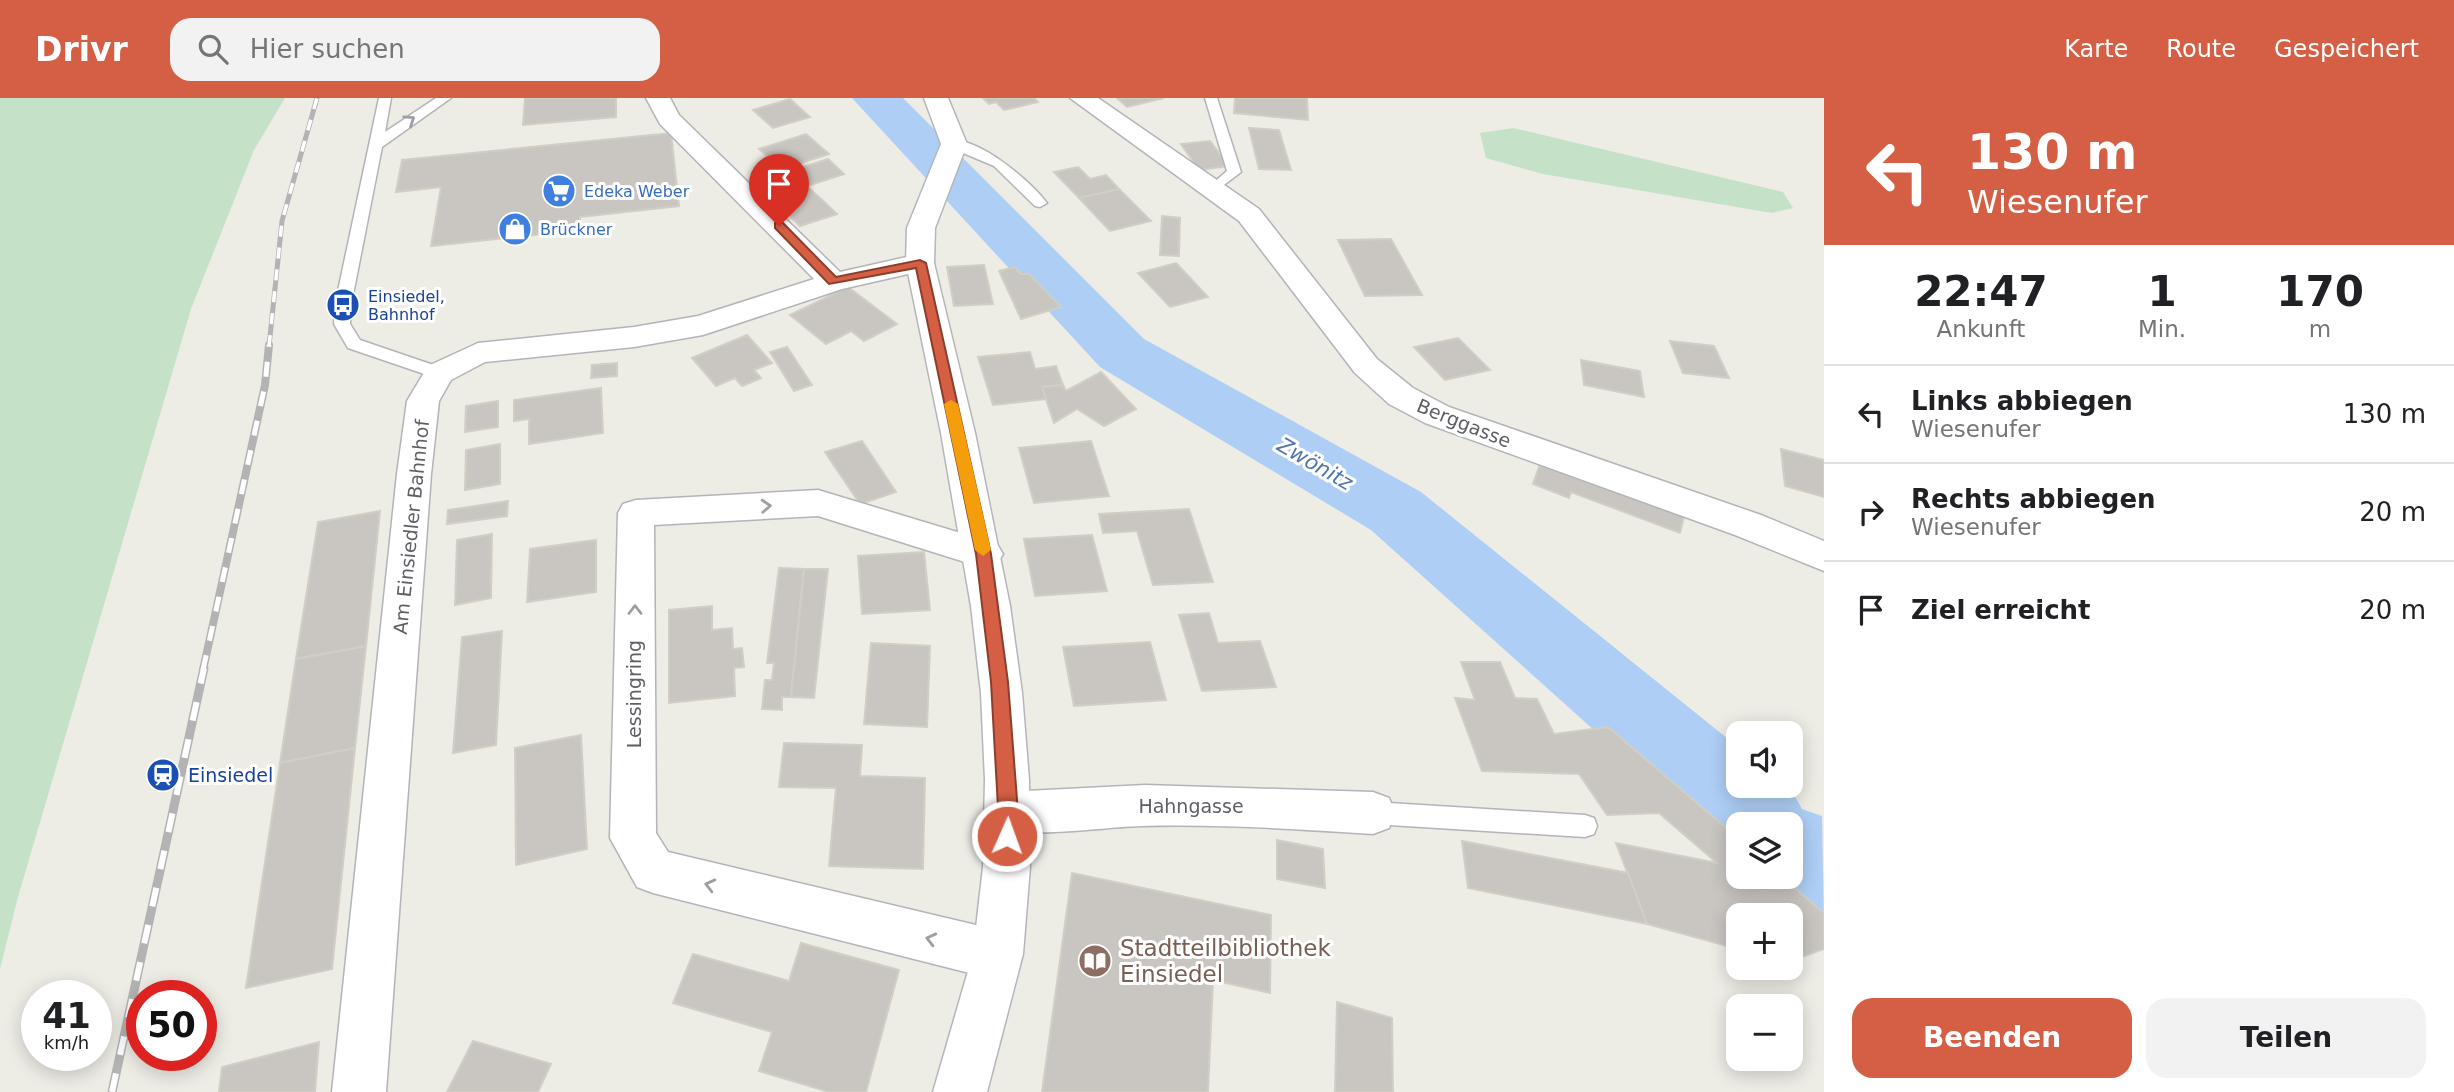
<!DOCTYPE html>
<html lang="de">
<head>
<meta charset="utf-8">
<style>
  :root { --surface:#fff; --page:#f2f2f2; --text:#202124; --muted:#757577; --line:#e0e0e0; --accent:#d45f44 }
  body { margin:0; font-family:"DejaVu Sans",sans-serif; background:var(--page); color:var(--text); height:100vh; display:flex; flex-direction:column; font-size:26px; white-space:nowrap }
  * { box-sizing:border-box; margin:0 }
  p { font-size:23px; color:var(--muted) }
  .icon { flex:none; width:38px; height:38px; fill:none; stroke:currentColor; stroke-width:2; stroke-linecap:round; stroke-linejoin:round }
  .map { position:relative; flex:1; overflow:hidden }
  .panel { display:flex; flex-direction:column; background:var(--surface); width:630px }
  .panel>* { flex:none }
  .top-card { background:#d45f44; color:#fff; overflow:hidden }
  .tools { position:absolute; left:1726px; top:623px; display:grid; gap:14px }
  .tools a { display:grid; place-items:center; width:77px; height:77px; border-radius:14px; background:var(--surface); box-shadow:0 4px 18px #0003; font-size:35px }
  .speed { position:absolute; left:21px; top:882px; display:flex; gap:14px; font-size:35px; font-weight:700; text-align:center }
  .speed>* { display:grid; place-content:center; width:91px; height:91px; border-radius:50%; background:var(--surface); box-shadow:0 4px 18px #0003; line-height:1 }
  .speed small { font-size:18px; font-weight:400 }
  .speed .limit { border:10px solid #d22; background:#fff; color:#111 }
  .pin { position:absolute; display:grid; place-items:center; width:60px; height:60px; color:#fff; margin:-72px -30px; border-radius:50% 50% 50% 0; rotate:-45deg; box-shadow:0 0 7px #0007 }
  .pin .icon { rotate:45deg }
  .me { position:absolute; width:77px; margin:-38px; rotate:2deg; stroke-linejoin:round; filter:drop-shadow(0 0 5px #0008) }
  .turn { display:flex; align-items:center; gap:24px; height:147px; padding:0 28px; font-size:32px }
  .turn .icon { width:91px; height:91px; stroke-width:2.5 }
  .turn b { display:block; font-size:49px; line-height:60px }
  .eta { display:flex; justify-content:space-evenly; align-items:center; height:119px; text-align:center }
  .eta b { font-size:42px; font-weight:600; line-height:49px }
  .primary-button { display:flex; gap:14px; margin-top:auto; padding:14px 28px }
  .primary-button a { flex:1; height:80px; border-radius:21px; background:var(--accent); color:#fff; font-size:28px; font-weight:600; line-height:80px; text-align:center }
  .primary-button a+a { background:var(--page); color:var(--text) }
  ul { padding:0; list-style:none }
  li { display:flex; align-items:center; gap:21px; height:98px; padding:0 28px; border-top:2px solid var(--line) }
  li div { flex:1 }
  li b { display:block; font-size:26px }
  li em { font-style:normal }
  header { display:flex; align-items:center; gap:42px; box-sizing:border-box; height:98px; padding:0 35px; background:var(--accent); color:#fff }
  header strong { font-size:33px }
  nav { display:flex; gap:38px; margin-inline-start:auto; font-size:24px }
  .search { width:490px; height:63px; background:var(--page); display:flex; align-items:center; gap:18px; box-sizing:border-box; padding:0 24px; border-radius:21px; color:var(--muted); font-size:26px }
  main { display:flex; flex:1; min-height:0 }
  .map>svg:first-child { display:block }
</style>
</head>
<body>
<header>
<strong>Drivr</strong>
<div class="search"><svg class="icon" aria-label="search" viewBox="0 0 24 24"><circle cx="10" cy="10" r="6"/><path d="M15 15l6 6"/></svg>Hier suchen</div>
<nav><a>Karte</a><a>Route</a><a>Gespeichert</a></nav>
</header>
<main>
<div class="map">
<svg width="1824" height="994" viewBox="0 0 1824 994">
  <rect width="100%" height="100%" fill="#edece5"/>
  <g fill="#c5e2c8">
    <polygon points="0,0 285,0 254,52 191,211 18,799 0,871"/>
    <polygon points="1513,30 1783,94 1793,110 1772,115 1543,76 1486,60 1480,35"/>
  </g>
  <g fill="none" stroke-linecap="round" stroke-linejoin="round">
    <path fill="#aecef5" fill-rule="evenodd" d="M 852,0 L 903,0 L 1144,241 L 1421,394 L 1738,649 L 1738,688 C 1768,688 1788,679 1802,711 L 1822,718 L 1824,826 L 1791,813 L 1757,779 L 1790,779 L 1790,726 L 1738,726 L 1738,758 L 1732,756 L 1371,432 L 1100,269 Z"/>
  </g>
  <g fill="#c9c6c2" stroke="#d1cfc4" stroke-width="2">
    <polygon points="525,0 616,0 616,19 523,27"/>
    <polygon points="983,0 1034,0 1038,4 1004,12 996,4 989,6"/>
    <polygon points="1117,0 1164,0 1127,9"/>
    <polygon points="1235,0 1307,0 1308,22 1234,15"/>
    <polygon points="790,1 810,19 773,30 753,12"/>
    <polygon points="1249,30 1279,32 1291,72 1259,71"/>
    <polygon points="671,35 679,108 580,119 580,132 431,148 441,89 396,94 402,62"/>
    <polygon points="806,36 829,56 782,71 759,51"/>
    <polygon points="1210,43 1229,68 1199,72 1181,46"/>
    <polygon points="828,61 844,76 807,88 837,116 800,128 766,95 799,84 788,74"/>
    <polygon points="1078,69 1090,81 1106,77 1119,91 1079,100 1054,74"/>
    <polygon points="1119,91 1151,123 1110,133 1079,100"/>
    <polygon points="1162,118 1180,120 1179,158 1160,157"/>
    <polygon points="1391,141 1422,197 1365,198 1338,142"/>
    <polygon points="1176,165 1208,199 1170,209 1138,175"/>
    <polygon points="984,167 993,206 954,208 947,169"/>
    <polygon points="1015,169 1021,176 1029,176 1061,209 1021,221 999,173"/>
    <polygon points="848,189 897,226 864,243 851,233 826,246 790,217"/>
    <polygon points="747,237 772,265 754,272 761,280 742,288 735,280 716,288 692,260"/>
    <polygon points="1458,240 1490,272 1445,282 1414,249"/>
    <polygon points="1670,243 1714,248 1729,280 1683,275"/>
    <polygon points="787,249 812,287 794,293 770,254"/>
    <polygon points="1030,254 1035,271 1056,268 1063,287 1042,289 1047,301 993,307 978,259"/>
    <polygon points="1581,262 1640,273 1644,299 1584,287"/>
    <polygon points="617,265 617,278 591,280 592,267"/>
    <polygon points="1101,274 1136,311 1104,328 1077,311 1054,325 1042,289 1063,287 1066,293"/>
    <polygon points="601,290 603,335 529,346 529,321 514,323 514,302"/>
    <polygon points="498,303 498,329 465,334 466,308"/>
    <polygon points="862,343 896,394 860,406 825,354"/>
    <polygon points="1091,343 1109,398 1034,405 1019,350"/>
    <polygon points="500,346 500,386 465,392 466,352"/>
    <polygon points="1781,351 1824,362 1824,399 1785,388"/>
    <polygon points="1543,358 1686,411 1680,435 1571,394 1569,400 1533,386"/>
    <polygon points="508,403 507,418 447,426 448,412"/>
    <polygon points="1189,411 1213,484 1153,487 1137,433 1103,435 1099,416"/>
    <polygon points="380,413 366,548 296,561 318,424"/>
    <polygon points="492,436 491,500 455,507 457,442"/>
    <polygon points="1092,437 1107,493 1035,498 1024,441"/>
    <polygon points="596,442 596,494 527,504 530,451"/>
    <polygon points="924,454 930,512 862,516 858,458"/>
    <polygon points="779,470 804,471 791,599 782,599 782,612 762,611 765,582 772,582 774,565 767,565"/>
    <polygon points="804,471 828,471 814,600 791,599"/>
    <polygon points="712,508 712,532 732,530 733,551 742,550 744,569 734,570 735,598 669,605 669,512"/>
    <polygon points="1209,515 1218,545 1260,543 1276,589 1202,593 1179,517"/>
    <polygon points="502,533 496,647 453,655 462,539"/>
    <polygon points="1150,544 1166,602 1074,608 1063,549"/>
    <polygon points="871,545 930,548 927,629 864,626"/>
    <polygon points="366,548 355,650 280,665 296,561"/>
    <polygon points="1461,564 1500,564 1515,600 1537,601 1554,636 1608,629 1738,740 1738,779 1782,779 1824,815 1824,851 1790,863 1790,817 1738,817 1738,851 1647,826 1616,745 1717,765 1659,715 1607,717 1579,676 1482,673 1455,600 1475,602"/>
    <polygon points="581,637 587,751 516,767 515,650"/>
    <polygon points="784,645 862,647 860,678 925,680 923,771 829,768 836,690 779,689"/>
    <polygon points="355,650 332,871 246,890 280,665"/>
    <polygon points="1277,742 1323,751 1325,790 1277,781"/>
    <polygon points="1462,743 1628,775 1647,826 1468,790"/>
    <polygon points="1072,775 1271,817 1270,895 1213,882 1208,994 1042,994"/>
    <polygon points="801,845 899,872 866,994 829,994 759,973 772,934 673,905 693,856 789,883"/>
    <polygon points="1337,904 1392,920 1393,994 1335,994"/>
    <polygon points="473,943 551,966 538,994 447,994"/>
    <polygon points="319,944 315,994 219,994 222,969"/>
  </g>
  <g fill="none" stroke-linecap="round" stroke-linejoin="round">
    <defs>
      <g id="lane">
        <polygon points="379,0 391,0 385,34 436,0 451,0 382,49 351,207 350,226 360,242 445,271 448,275 445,279 439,281 348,250 334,226 335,207"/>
        <polygon points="1205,0 1217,0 1241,74 1212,96 1205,92 1227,73"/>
        <path d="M 949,43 C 978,38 1030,83 1047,105 L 1040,109 L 1035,108 L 994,68 L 949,49 Z"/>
        <polygon points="1373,704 1585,717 1594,720 1597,728 1594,736 1585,739 1373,726 1364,723 1361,715 1364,707"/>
      </g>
      <g id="street">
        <polygon points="646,0 670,0 679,17 840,174 920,156 930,159 934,165 930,171 842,191 703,237 634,249 485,264 451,282 439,303 431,376 386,994 332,994 397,376 407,303 428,268 478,245 634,229 698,218 814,181 660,26"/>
        <polygon points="1070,0 1098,0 1259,111 1377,261 1413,290 1449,309 1761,417 1824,443 1824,473 1735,437 1425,325 1389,306 1355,275 1239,123"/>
        <polygon points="818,392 997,446 1003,456 997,466 984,470 818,418 654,427 656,735 668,754 997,832 1014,840 1022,857 1014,874 997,882 653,795 637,789 610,740 618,415 623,406 636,402"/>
        <path d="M 1145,687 L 1373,694 L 1389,700 L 1395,715 L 1389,730 L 1373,736 C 1296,731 1219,726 1142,728 C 1105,729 1022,741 992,730 L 986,715 L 992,700 L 1008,694 Z"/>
      </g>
      <polygon id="secondary" points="924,0 948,0 967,46 935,130 934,165 975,335 1010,508 1022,595 1029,682 1030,769 1023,856 987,994 933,994 973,856 983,769 985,682 981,595 971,508 941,335 906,165 907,130 941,46"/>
    </defs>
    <use href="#lane" stroke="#b2b4b8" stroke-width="3"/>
    <use href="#street" stroke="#b2b4b8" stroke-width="3"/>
    <use href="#secondary" stroke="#b4b6bb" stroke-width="3"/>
    <use href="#lane" fill="#fff" fill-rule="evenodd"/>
    <use href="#street" fill="#fff" fill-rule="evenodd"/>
    <use href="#secondary" fill="#fff" fill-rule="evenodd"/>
    <defs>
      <polyline id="rail-far2" points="269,248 282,123 317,0"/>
      <polyline id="rail-far1" points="203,572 265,287 269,247"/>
      <polyline id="rail" points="112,994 204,570"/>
    </defs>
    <use href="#rail-far2" stroke="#b3b3b4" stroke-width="5"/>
    <use href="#rail-far1" stroke="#b3b3b4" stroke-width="8"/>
    <use href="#rail" stroke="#b3b3b4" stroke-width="9"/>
    <use href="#rail-far2" stroke="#fff" stroke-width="3.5" stroke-dasharray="11" stroke-linecap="butt"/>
    <use href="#rail-far1" stroke="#fff" stroke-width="5" stroke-dasharray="15" stroke-linecap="butt"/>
    <use href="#rail" stroke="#fff" stroke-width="6" stroke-dasharray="19" stroke-linecap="butt"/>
  </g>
  <defs><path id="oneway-chevron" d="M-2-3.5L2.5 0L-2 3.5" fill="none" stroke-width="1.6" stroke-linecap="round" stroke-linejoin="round" transform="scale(1.75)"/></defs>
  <g stroke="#9e9fa2">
    <use href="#oneway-chevron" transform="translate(410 22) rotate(-34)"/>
    <use href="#oneway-chevron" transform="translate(766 408) rotate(-3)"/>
    <use href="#oneway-chevron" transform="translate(635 512) rotate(-90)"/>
    <use href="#oneway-chevron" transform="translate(710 787) rotate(-166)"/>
    <use href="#oneway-chevron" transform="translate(931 841) rotate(-166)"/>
  </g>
  <polygon fill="#d45f44" stroke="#8a3e2c" stroke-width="2" points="775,125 783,125 836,179 920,162 926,165 991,456 1008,584 1018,715 1013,745 1007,747 1000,745 991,584 976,456 916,170 829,186 775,130"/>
  <polygon fill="#f59e0b" points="951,302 958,306 991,452 983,458 975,452 944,306"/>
  <defs>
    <symbol id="supermarket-disc" viewBox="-11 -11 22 22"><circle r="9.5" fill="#3f7fe0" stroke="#fff"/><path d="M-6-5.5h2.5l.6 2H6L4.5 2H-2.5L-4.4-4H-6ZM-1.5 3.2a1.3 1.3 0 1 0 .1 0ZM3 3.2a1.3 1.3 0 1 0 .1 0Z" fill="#fff"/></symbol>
    <symbol id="shop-disc" viewBox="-11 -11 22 22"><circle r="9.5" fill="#3f7fe0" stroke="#fff"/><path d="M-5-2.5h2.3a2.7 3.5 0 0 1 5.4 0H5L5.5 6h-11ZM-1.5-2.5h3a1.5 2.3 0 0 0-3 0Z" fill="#fff"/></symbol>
    <symbol id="bus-disc" viewBox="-11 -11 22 22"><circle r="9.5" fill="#1a4fb4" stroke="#fff"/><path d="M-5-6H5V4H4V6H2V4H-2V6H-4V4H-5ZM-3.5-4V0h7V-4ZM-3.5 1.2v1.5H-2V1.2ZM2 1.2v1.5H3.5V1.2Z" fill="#fff"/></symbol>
    <symbol id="station-disc" viewBox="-11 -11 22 22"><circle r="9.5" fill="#1a4fb4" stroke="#fff"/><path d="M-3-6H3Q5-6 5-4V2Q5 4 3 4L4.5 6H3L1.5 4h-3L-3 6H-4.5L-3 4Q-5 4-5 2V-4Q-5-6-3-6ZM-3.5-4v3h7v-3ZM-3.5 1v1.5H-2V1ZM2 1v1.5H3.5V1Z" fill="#fff"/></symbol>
    <symbol id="library-disc" viewBox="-11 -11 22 22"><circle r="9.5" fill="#8d6e63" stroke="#fff"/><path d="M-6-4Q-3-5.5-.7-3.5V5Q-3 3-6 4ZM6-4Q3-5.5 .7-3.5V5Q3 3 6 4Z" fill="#fff"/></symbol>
  </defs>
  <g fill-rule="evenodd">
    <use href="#supermarket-disc" x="540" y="74" width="38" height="38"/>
    <use href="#shop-disc" x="496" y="112" width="38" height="38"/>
    <use href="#bus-disc" x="324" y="188" width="38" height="38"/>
    <use href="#station-disc" x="144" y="658" width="38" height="38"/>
    <use href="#library-disc" x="1076" y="844" width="38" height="38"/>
  </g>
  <g text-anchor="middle" stroke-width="6" stroke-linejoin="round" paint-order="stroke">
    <g font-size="16" fill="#366cbe" stroke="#fff" text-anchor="start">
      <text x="584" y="99">Edeka Weber</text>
      <text x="540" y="137">Brückner</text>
    </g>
    <g font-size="16" fill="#164399" stroke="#fff" text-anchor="start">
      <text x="368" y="204">Einsiedel,<tspan x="368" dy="18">Bahnhof</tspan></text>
    </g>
    <g font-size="19" fill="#5d5f64" stroke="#fff">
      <text transform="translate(1464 325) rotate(22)" y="7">Berggasse</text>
      <text transform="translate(411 429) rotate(-84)" y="7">Am Einsiedler Bahnhof</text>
      <text transform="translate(634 596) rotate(-90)" y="7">Lessingring</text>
      <text x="1191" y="715">Hahngasse</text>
    </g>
    <g font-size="19" fill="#164399" stroke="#fff" text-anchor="start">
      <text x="188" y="684">Einsiedel</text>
    </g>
    <g font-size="21" font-style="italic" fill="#5074ad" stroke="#fff">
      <text transform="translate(1315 366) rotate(30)" y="7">Zwönitz</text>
    </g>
    <g font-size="23" fill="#785e54" stroke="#fff" text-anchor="start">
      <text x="1120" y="858">Stadtteilbibliothek<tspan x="1120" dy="26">Einsiedel</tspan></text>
    </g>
  </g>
</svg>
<div class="tools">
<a><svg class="icon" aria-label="sound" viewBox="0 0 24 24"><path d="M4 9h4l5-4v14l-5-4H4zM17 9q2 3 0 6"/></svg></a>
<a><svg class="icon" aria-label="layers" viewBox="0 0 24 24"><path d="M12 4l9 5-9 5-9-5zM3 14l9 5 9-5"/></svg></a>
<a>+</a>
<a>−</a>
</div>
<div class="speed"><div>41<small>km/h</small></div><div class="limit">50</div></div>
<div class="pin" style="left:779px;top:128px;background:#d93025"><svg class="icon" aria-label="arrive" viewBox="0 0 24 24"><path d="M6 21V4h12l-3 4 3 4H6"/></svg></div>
<svg class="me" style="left:1007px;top:738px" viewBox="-20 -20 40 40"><circle r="17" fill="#d45f44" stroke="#fff" stroke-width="3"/><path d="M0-11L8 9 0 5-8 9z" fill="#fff"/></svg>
</div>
<section class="panel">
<div class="top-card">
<div class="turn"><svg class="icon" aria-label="left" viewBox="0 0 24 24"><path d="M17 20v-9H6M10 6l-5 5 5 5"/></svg><div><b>130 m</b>Wiesenufer</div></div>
</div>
<div class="eta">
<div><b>22:47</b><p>Ankunft</p></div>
<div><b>1</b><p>Min.</p></div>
<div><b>170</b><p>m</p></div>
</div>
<ul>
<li><svg class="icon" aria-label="left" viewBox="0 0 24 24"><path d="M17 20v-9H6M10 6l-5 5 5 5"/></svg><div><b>Links abbiegen</b><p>Wiesenufer</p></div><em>130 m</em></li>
<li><svg class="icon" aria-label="right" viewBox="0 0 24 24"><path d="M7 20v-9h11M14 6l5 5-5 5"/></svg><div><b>Rechts abbiegen</b><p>Wiesenufer</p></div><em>20 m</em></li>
<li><svg class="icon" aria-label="arrive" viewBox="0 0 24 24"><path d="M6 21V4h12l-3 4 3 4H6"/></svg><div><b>Ziel erreicht</b></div><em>20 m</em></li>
</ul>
<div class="primary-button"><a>Beenden</a><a>Teilen</a></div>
</section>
</main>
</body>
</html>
